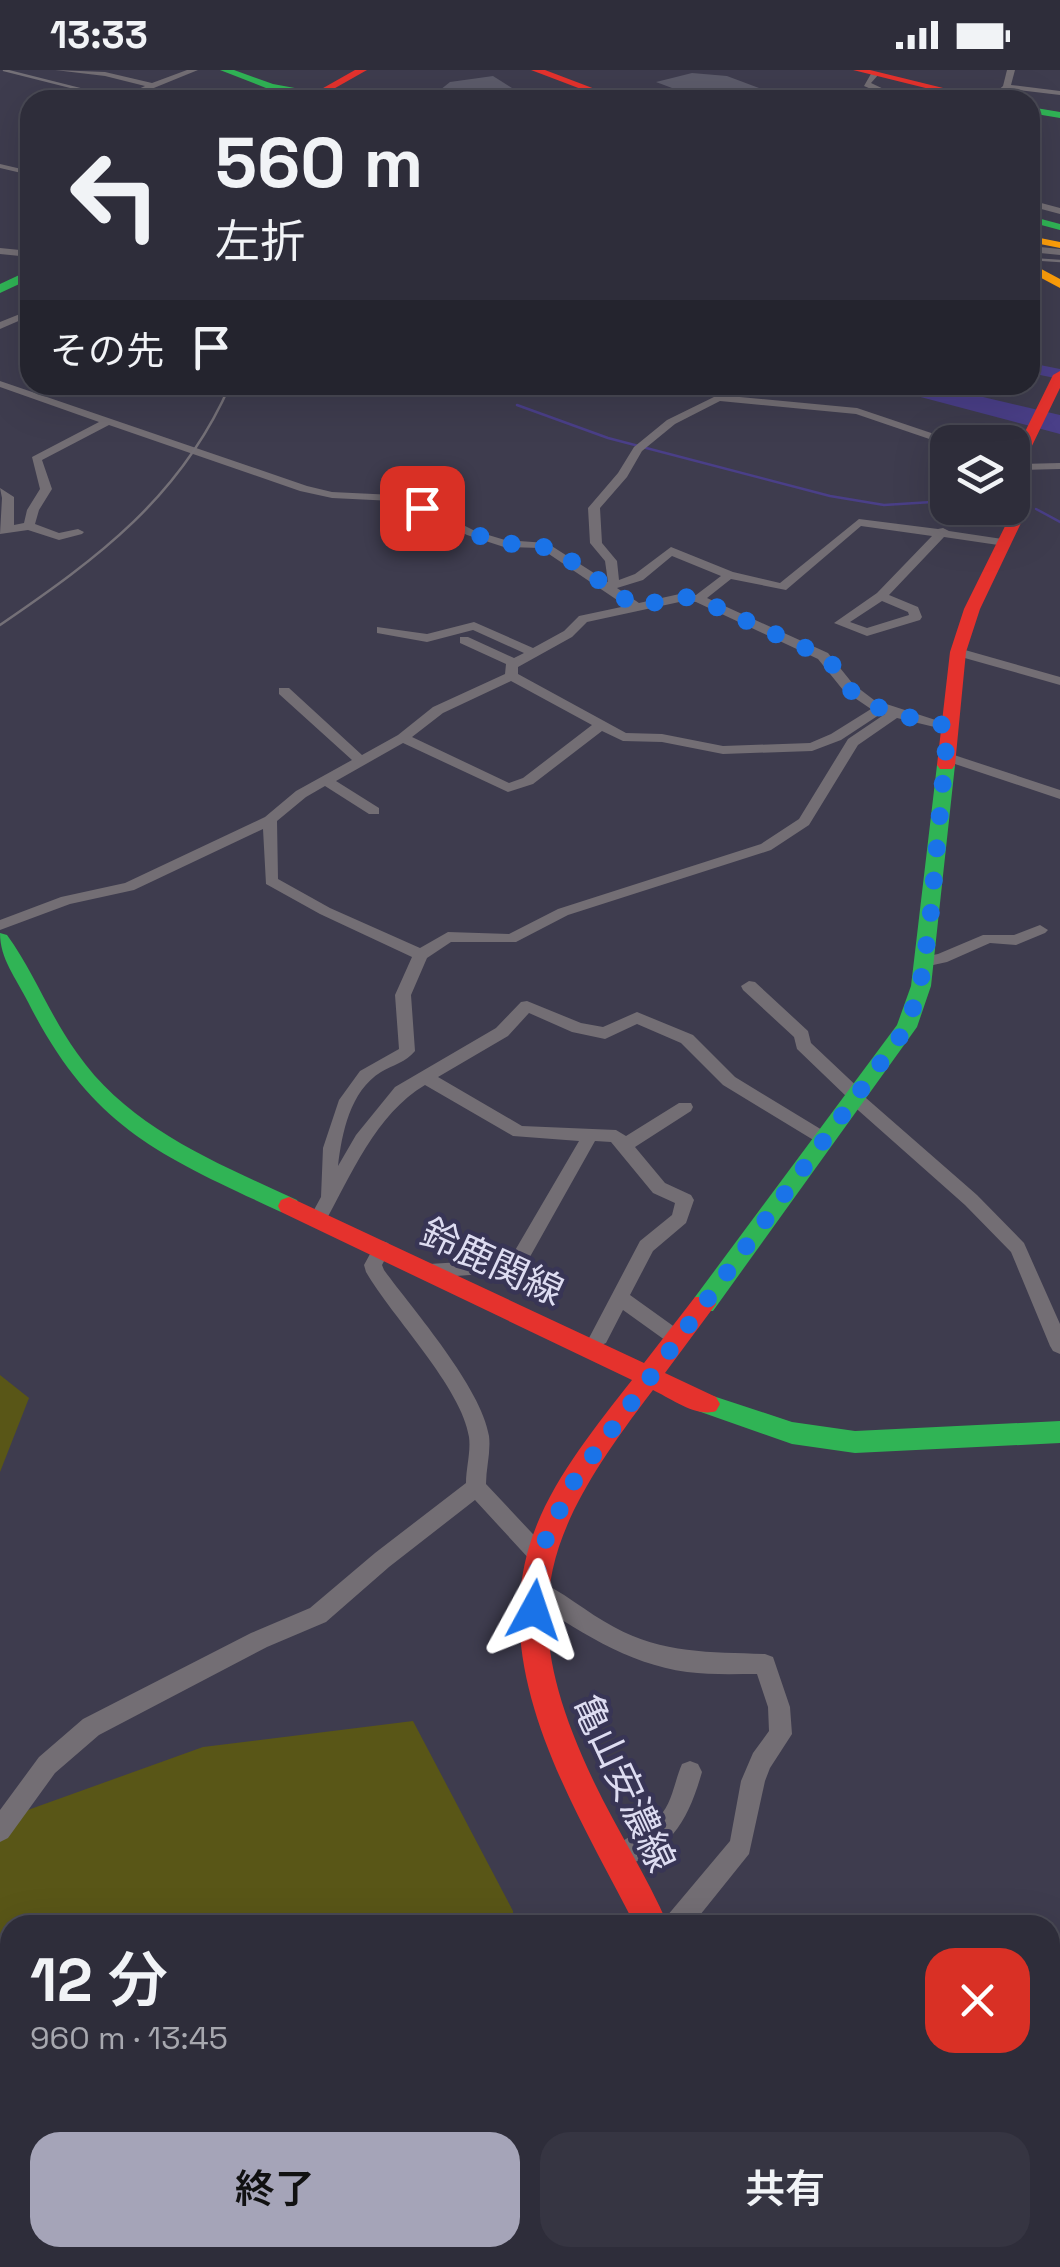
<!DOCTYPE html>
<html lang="ja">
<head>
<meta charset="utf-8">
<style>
  :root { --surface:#2e2d3a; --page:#363542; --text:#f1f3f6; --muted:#a7a8af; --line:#494954; --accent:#a5a4b8 }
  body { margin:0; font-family:"Space Grotesk","Noto Sans JP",sans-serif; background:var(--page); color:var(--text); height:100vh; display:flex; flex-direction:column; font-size:38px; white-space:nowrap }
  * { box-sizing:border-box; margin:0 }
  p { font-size:32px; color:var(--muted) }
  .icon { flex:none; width:55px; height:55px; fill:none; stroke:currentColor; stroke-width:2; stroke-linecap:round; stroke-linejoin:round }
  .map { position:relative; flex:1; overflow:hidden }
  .side { position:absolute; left:0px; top:1845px; width:1060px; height:352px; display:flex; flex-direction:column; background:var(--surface); border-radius:30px 30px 0 0; box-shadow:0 10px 40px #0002,0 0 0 2px var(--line) }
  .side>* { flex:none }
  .banner { position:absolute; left:20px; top:20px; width:1020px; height:305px; border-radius:30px; box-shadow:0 10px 40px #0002,0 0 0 2px var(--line); background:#2e2d3a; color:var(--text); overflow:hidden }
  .tools { position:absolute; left:930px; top:355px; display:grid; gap:20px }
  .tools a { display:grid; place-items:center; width:100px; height:100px; border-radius:20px; background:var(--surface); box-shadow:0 10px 40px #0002,0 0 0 2px var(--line); font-size:50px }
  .pin { position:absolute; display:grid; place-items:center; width:85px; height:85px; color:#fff; margin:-42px; border-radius:20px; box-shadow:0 5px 15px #0006 }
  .me { position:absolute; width:110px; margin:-55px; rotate:5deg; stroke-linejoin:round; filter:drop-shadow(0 0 8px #0008) }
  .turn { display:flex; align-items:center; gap:35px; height:210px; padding:0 30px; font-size:45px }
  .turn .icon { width:130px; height:130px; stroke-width:2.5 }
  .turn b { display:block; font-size:70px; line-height:85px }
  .then { display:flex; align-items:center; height:95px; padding:0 30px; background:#0003; gap:20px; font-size:38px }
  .round { display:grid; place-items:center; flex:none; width:105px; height:105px; border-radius:30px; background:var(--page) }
  .overview { display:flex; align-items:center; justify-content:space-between; height:170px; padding:0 30px }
  h1 { font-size:60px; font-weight:600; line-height:75px }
  .cta { display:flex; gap:20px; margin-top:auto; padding:20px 30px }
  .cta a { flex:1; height:115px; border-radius:30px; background:var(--accent); color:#111; font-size:40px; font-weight:600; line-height:115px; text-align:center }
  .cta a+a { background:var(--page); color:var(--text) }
  .status { display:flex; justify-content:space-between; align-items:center; height:70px; padding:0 50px; background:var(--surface); direction:ltr }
  .status svg { height:28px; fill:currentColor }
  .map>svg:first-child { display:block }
</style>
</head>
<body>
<div class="status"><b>13:33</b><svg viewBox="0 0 49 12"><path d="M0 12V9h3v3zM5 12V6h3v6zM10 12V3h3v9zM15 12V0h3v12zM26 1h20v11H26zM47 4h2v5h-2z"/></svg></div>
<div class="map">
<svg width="1060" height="2197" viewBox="0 0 1060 2197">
  <rect width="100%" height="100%" fill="#3e3c4e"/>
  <g fill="#595617">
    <polygon points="0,1305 29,1328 0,1402"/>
    <polygon points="413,1651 513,1841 513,1855 10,1855 10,2188 580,2188 585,2197 0,2197 0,1750 203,1677"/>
  </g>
  <polygon fill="#4a3f88" points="829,315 932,315 1060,345 1060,364 913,325 856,322"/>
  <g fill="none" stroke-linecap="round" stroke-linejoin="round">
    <g stroke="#4a3f88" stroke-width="2.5">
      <polyline points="517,335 608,368 830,426 884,435 948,431"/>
      <polyline points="1036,439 1060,452"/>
    </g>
    <polygon fill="#4a3f88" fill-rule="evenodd" points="1030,293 1060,299 1060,309 1030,303"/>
  </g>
  <g fill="#5c5b6a">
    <polygon points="692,3 727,6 759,18 750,20 772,30 704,30 656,12"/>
    <polygon points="493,6 523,25 457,30 440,20 450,12"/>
  </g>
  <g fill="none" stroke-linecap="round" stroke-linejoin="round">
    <g fill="#736e74" fill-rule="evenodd">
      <polygon points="55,0 105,2 152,13 187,0 198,0 144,22 171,30 158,30 132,22 145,16 105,6"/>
      <polygon points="1007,0 1015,0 1011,15 1060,21 1060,25 1009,19 996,30 987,30 1003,16"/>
      <polygon points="872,2 879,4 871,13 907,30 897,30 864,16"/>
      <polygon points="0,94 30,101 30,105 0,98"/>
      <polygon points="1030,130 1060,138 1060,144 1030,136"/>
      <polygon points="1030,176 1060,179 1060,185 1030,182"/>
      <polygon points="0,178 30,181 30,187 0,184"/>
      <polygon points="30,240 30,246 0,259 0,252"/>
      <path d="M 0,311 L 307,416 L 332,422 L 394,425 L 420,433 L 475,461 L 505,470 L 547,473 L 608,512 L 605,491 L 590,473 L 588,438 L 618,403 L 634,377 L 667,350 L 718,325 L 857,338 L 952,370 L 953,372 L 944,374 L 856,344 L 720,331 L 675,354 L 642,381 L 627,407 L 600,438 L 602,473 L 617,491 L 619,510 L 635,504 L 671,477 L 733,502 L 780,513 L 859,449 L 938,459 L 943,458 L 949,461 L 1009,470 L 1011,472 L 1005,476 L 944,467 L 889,525 L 918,537 L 922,547 L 920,550 L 867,566 L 834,553 L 877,523 L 932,466 L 861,456 L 786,520 L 731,509 L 707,528 L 828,583 L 853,614 L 874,630 L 954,656 L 947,660 L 897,648 L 858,675 L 809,755 L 771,780 L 568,845 L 516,872 L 451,872 L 427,888 L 411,925 L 415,981 C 406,992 393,995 381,1002 C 350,1021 342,1063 338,1096 L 356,1065 L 395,1017 L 496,958 L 521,932 L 527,931 L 581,953 L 603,957 L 637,942 L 693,965 L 735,1007 L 832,1066 L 835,1070 L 832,1074 L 820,1074 L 723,1015 L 681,973 L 637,954 L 605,969 L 572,962 L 529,943 L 508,966 L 438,1007 L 522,1056 L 616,1060 L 626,1066 L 679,1033 L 691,1033 L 693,1037 L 691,1041 L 635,1077 L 665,1113 L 691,1125 L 694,1130 L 686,1153 L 653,1181 L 630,1225 L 683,1263 L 686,1268 L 683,1273 L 676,1276 L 669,1273 L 623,1240 L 606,1273 L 599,1276 L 592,1273 L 589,1268 L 640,1171 L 672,1145 L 675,1133 L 653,1123 L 611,1072 L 595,1071 L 522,1201 L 429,1208 L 422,1206 L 420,1201 L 422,1196 L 429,1194 L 510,1189 L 579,1071 L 513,1066 L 425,1015 C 376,1044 351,1105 324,1154 L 312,1154 L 309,1149 L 321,1127 L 323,1078 L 339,1030 L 360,1001 L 399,979 L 395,925 L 412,887 L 320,844 L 266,814 L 263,759 L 134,820 L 70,834 L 0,860 L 0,850 L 61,827 L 125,813 L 265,747 L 296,721 L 352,690 L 279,624 L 279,618 L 289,618 L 362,685 L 398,665 L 433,637 L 505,604 L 506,594 L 460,573 L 460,567 L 468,567 L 514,588 L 524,583 L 473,560 L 427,572 L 377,563 L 377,557 L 427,564 L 474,552 L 533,578 L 564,561 L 579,546 L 626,536 L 540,478 L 504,477 L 467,465 L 412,437 L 393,431 L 332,428 L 300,421 L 109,355 L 42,390 L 52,419 L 39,440 L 35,454 L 59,463 L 78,459 L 84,462 L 82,464 L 59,470 L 28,460 L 0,464 L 2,428 L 0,418 L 14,427 L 14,455 L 24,453 L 27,440 L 40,419 L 32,387 L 99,352 L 0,317 ZM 672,486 L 721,506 L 696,525 L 684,523 L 639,533 L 617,518 L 643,510 ZM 684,531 L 696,532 L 818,589 L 843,620 L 871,639 L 831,664 L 810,673 L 723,676 L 662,664 L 626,663 L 518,604 L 518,597 L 572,567 L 587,552 ZM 882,531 L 908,542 L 909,545 L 867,558 L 850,552 ZM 511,611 L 592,655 L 523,708 L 509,713 L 412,667 L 443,643 ZM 882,643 L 885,644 L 848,669 L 799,749 L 761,774 L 558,839 L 509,864 L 448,862 L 420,878 L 330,838 L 278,809 L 277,751 L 306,727 L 325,716 L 369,744 L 379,744 L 379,738 L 336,711 L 403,673 L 508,722 L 533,714 L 602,661 L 623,671 L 662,672 L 723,684 L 812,681 L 841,670 Z"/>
      <polygon points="1060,393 1060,399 1021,400 1016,397 1021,394"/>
      <polygon points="958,578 1060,607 1060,615 954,585 952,582"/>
      <polygon points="945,682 1060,720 1060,729 940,689 940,683"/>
      <polygon points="1040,855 1048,860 1045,863 1016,875 990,873 947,892 924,897 916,892 918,888 938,884 983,865 1014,865"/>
      <polygon points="749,911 755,912 808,961 811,973 864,1023 866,1028 977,1125 1024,1173 1060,1254 1060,1284 1053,1281 1050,1276 1011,1182 965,1135 850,1033 848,1028 797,979 794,967 743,920 741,916"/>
      <path d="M 382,1171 L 388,1173 L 391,1178 L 382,1195 L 384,1200 C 414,1241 481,1317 489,1366 C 491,1382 486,1398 486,1414 L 546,1478 L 550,1485 L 546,1492 L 539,1494 L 532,1492 L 475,1430 L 389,1497 L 326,1552 L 267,1577 L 99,1665 L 55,1703 L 8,1768 L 0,1772 L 0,1740 L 39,1687 L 83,1649 L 251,1563 L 310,1538 L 375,1483 L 466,1413 C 466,1398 471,1382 469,1367 C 462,1318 392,1247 366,1202 L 364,1195 L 376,1173 Z"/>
      <path d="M 534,1509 C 562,1520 587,1543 614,1557 C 663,1584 711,1582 765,1584 L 773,1587 L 790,1637 L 792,1664 L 770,1698 L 765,1711 L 749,1784 L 692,1855 L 664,1855 L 667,1846 L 730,1771 L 741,1711 L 753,1683 L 769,1661 L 768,1637 L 757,1604 C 734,1604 710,1605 687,1602 C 627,1594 575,1559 526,1526 L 523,1519 L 526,1512 Z"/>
      <path d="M 690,1691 L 698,1694 L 702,1702 C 687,1754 671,1778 620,1799 L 612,1795 L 608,1787 C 616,1768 645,1763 659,1747 C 673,1732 674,1712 682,1694 Z"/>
      <polygon points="885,2188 915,2188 911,2197 881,2197"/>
    </g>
    <g fill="#30b455" fill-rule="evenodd">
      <polygon points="220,0 234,0 273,14 360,30 271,20"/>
      <polygon points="1030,37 1060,42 1060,48 1030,43"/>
      <polygon points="1030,146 1060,154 1060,160 1030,152"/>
      <polygon points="30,200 30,209 0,223 0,214"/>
      <polygon points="946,690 955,695 931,916 917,957 713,1241 695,1241 692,1234 695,1227 897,955 911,916 937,695"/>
      <path d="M 0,863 L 7,865 C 34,902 50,946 77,983 C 129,1058 217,1093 297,1130 L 300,1136 L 297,1142 L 281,1142 C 159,1085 92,1058 28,932 C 16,908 0,889 0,863 Z"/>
      <polygon points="707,1324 792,1352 855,1361 1060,1351 1060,1373 855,1383 792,1374 698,1341 694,1334 698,1327"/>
    </g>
    <g fill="#ff9f0a" fill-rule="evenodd">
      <polygon points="1030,166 1060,172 1060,178 1030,172"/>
      <polygon points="1030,193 1060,209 1060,218 1030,202"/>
      <polygon points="853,2188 895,2188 899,2197 857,2197"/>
    </g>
    <g fill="#e5322d" fill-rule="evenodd">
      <polygon points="355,0 367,0 314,30 302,30"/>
      <polygon points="531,0 545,0 624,30 610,30"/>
      <polygon points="853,0 870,0 992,30 974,30"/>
      <polygon points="1060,301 1060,318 1028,384 1031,432 980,539 966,582 955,695 952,699 940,699 937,695 950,582 964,539 1017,432 1014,384 1053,305"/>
      <path d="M 289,1127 L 644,1293 L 695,1227 L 713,1227 L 716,1234 L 665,1303 L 716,1327 L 720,1334 L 716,1341 C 697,1348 670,1328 653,1320 C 543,1464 512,1540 594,1712 C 617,1760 647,1806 668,1855 L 635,1855 C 578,1743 490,1608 529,1477 C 547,1416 593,1360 632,1310 L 281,1142 L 278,1136 L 281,1130 Z"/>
    </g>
    <g stroke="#747077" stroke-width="2.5">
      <polyline points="4,0 123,30"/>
      <polyline points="1030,189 1060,191"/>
      <path d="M 0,555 C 98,488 181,427 230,315"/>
    </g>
  </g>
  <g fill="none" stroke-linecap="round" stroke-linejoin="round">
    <path stroke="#1a73e8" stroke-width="18" stroke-dasharray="0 32.4" d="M 422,438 L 470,463 L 504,473 L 553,478 L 635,536 L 684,527 L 699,529 L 823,586 C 838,597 838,607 848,618 C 874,643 914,648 948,656 L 930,852 L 920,916 L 907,957 L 572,1414 L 539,1484 L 534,1540"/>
  </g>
  <g text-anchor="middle" stroke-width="9" stroke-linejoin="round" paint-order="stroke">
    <g font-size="38" fill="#dddcf1" stroke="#383555">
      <text transform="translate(492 1192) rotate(25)" y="13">鈴鹿関線</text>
      <text transform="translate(624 1713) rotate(65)" y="13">亀山安濃線</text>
    </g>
  </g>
</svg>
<div class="tools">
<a><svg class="icon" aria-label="layers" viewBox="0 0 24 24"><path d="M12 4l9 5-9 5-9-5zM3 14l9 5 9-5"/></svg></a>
</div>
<div class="pin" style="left:422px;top:438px;background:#d93025"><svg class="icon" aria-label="arrive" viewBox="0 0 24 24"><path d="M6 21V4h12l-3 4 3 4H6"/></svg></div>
<svg class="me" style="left:534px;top:1540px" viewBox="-20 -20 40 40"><path d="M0-17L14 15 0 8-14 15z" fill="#1a73e8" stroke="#fff" stroke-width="4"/></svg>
<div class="banner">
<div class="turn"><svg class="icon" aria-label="left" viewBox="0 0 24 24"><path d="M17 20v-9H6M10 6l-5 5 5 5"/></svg><div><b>560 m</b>左折</div></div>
<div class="then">その先<svg class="icon" aria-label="arrive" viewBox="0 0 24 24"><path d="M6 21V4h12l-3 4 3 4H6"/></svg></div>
</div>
<section class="side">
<div class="overview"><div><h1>12 分</h1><p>960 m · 13:45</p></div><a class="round" style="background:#d93025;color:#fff"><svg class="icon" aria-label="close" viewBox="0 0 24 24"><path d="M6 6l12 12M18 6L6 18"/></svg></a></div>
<div class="cta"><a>終了</a><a>共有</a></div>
</section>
</div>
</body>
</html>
